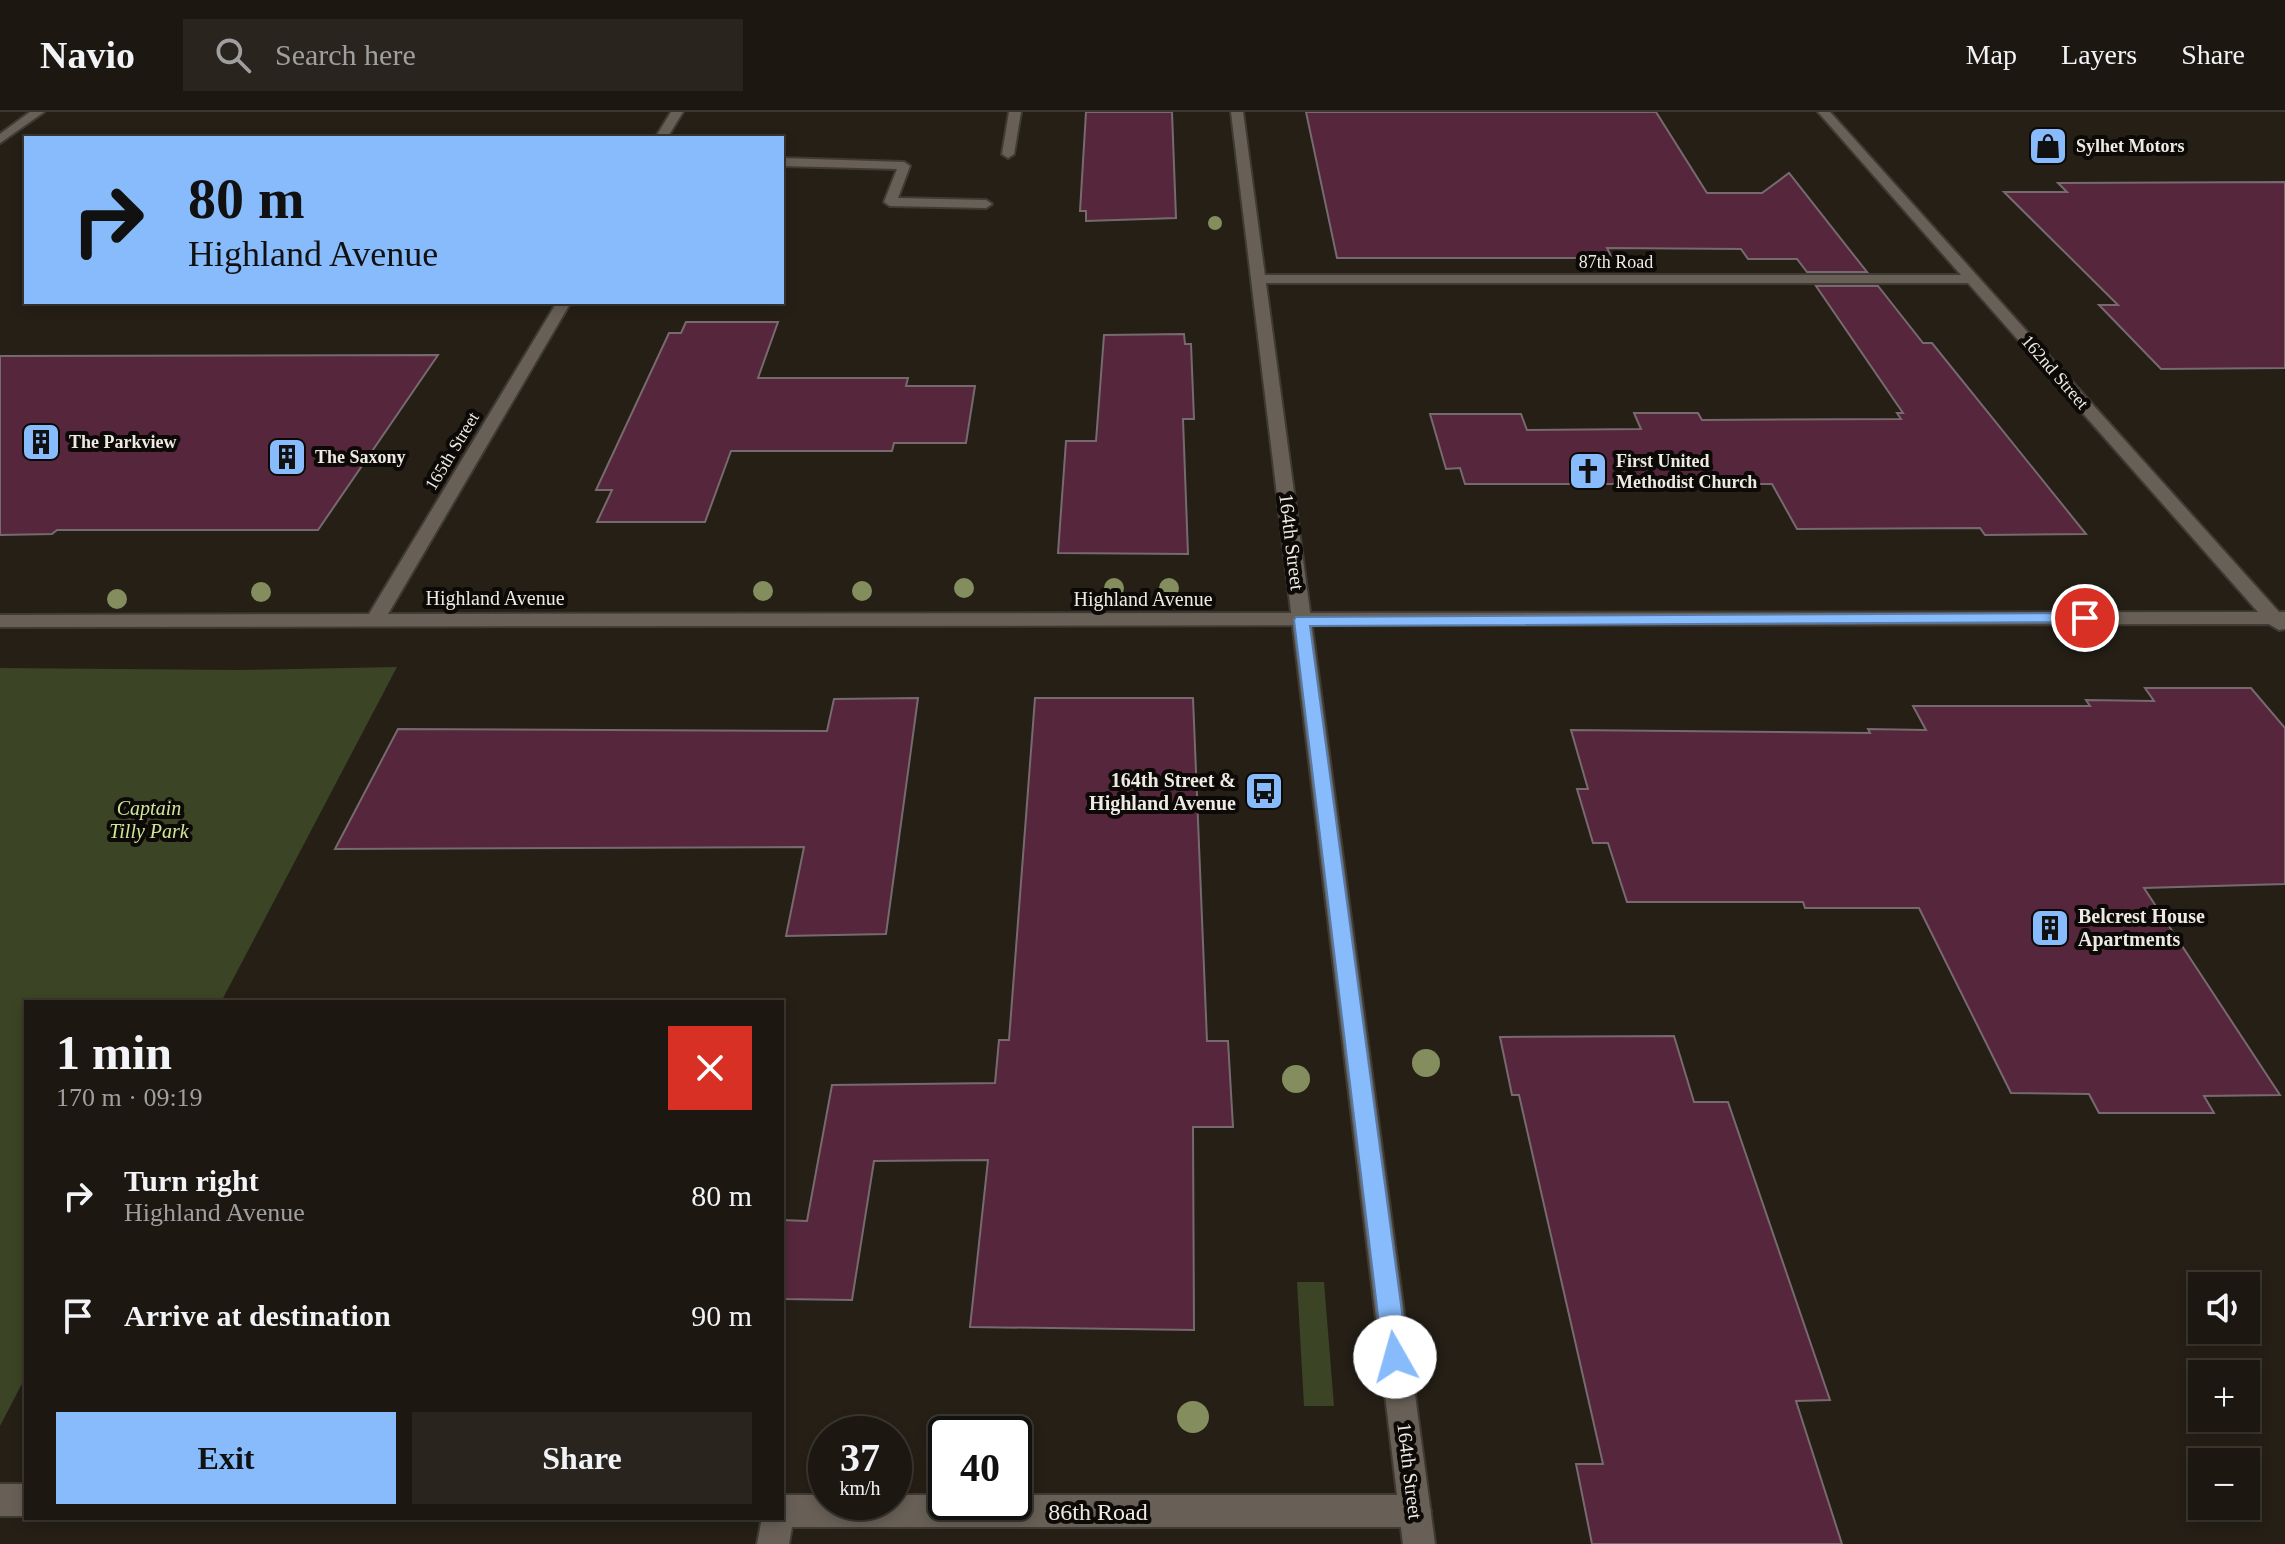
<!DOCTYPE html>
<html lang="en">
<head>
<meta charset="utf-8">
<style>
  :root { --surface:#1c1710; --page:#29241e; --text:#f1f3f6; --muted:#a09f9f; --line:#3a3630; --accent:#87bbfb }
  body { margin:0; font-family:"Times New Roman",serif; background:var(--page); color:var(--text); height:100vh; display:flex; flex-direction:column; font-size:30px; white-space:nowrap }
  * { box-sizing:border-box; margin:0 }
  p { font-size:26px; color:var(--muted) }
  .icon { flex:none; width:44px; height:44px; fill:none; stroke:currentColor; stroke-width:2; stroke-linecap:round; stroke-linejoin:round }
  .map { position:relative; flex:1; overflow:hidden }
  .panel { position:absolute; left:24px; top:888px; width:760px; height:520px; display:flex; flex-direction:column; background:var(--surface); border-radius:0px; box-shadow:0 4px 12px #0003,0 0 0 2px var(--line) }
  .panel>* { flex:none }
  .top-card { position:absolute; left:24px; top:24px; width:760px; height:168px; border-radius:0px; box-shadow:0 4px 12px #0003,0 0 0 2px var(--line); background:#87bbfb; color:#111; overflow:hidden }
  .buttons { position:absolute; left:2188px; top:1160px; display:grid; gap:16px }
  .buttons a { display:grid; place-items:center; width:72px; height:72px; border-radius:0px; background:var(--surface); box-shadow:0 4px 12px #0003,0 0 0 2px var(--line); font-size:40px }
  .speed { position:absolute; left:808px; top:1304px; display:flex; gap:16px; font-size:40px; font-weight:700; text-align:center }
  .speed>* { display:grid; place-content:center; width:104px; height:104px; border-radius:50%; background:var(--surface); box-shadow:0 4px 12px #0003,0 0 0 2px var(--line); line-height:1 }
  .speed small { font-size:20px; font-weight:400 }
  .speed .limit { border:4px solid #111; border-radius:12px; background:#fff; color:#111 }
  .pin { position:absolute; display:grid; place-items:center; width:68px; height:68px; color:#fff; margin:-34px; border:4px solid #fff; border-radius:50%; box-shadow:0 2px 8px #0007 }
  .me { position:absolute; width:88px; margin:-44px; rotate:353deg; stroke-linejoin:round; filter:drop-shadow(0 0 6px #0008) }
  .turn { display:flex; align-items:center; gap:28px; height:168px; padding:0 32px; font-size:36px }
  .turn .icon { width:104px; height:104px; stroke-width:2.5 }
  .turn b { display:block; font-size:56px; line-height:68px }
  .round { display:grid; place-items:center; flex:none; width:84px; height:84px; border-radius:0px; background:var(--page) }
  .summary { display:flex; align-items:center; justify-content:space-between; height:136px; padding:0 32px }
  h1 { font-size:48px; font-weight:700; line-height:60px }
  .primary-button { display:flex; gap:16px; margin-top:auto; padding:16px 32px }
  .primary-button a { flex:1; height:92px; border-radius:0px; background:var(--accent); color:#111; font-size:32px; font-weight:700; line-height:92px; text-align:center }
  .primary-button a+a { background:var(--page); color:var(--text) }
  ul { padding:0; list-style:none }
  li { display:flex; align-items:center; gap:24px; height:120px; padding:0 32px }
  li div { flex:1 }
  li b { display:block; font-size:30px }
  li em { font-style:normal }
  header { display:flex; align-items:center; gap:48px; box-sizing:border-box; height:112px; padding:0 40px; background:var(--surface); border-bottom:2px solid var(--line) }
  header strong { font-size:38px }
  nav { display:flex; gap:44px; margin-inline-start:auto; font-size:28px }
  .search { width:560px; height:72px; background:var(--page); display:flex; align-items:center; gap:20px; box-sizing:border-box; padding:0 28px; border-radius:0px; color:var(--muted); font-size:30px }
  .map>svg:first-child { display:block }
</style>
</head>
<body>
<header>
<strong>Navio</strong>
<div class="search"><svg class="icon" aria-label="search" viewBox="0 0 24 24"><circle cx="10" cy="10" r="6"/><path d="M15 15l6 6"/></svg>Search here</div>
<nav><a>Map</a><a>Layers</a><a>Share</a></nav>
</header>
<div class="map">
<svg width="2285" height="1432" viewBox="0 0 2285 1432">
  <rect width="100%" height="100%" fill="#251f16"/>
  <g fill="#3b4424">
    <polygon points="397,555 221,890 26,890 26,1264 0,1314 0,556 240,558"/>
    <polygon points="1297,1170 1324,1170 1334,1294 1304,1294"/>
  </g>
  <g fill="#56273c" stroke="#776a6f" stroke-width="2">
    <polygon points="1086,0 1172,0 1176,106 1086,109 1086,99 1080,99"/>
    <polygon points="1306,0 1656,0 1707,81 1762,81 1789,61 1867,160 1807,160 1797,147 1748,147 1741,137 1607,136 1612,146 1337,146"/>
    <polygon points="2285,70 2285,256 2161,257 2099,193 2118,193 2004,80 2067,80 2058,71"/>
    <polygon points="1816,174 1878,174 1923,231 1932,231 2086,422 1985,423 1980,416 1797,417 1772,372 1465,372 1460,356 1446,357 1430,302 1521,302 1527,318 1641,317 1634,301 1698,301 1702,308 1901,307 1897,301 1903,301"/>
    <polygon points="686,210 778,210 758,266 908,266 906,274 975,274 966,331 894,331 892,339 731,339 705,410 597,410 612,378 596,378 669,221 681,221"/>
    <polygon points="1184,222 1185,232 1191,232 1194,307 1183,307 1188,442 1058,441 1066,329 1096,329 1104,223"/>
    <polygon points="438,243 318,418 57,418 52,422 0,423 0,244"/>
    <polygon points="2145,576 2251,576 2285,616 2285,772 2144,776 2280,983 2204,984 2214,1001 2099,1001 2089,982 2011,981 1919,796 1805,796 1803,790 1627,790 1608,731 1593,731 1577,677 1588,677 1571,618 1870,621 1868,617 1926,618 1913,594 2090,594 2086,588 2154,589"/>
    <polygon points="918,586 886,822 786,824 804,735 335,737 398,617 827,619 834,587"/>
    <polygon points="1035,586 1193,586 1207,929 1228,929 1233,1015 1193,1015 1194,1218 970,1215 988,1048 874,1049 852,1188 782,1187 782,1108 807,1109 832,973 995,971 999,928 1009,928"/>
    <polygon points="1674,924 1694,990 1728,990 1830,1288 1796,1289 1842,1432 1592,1432 1576,1352 1603,1352 1519,983 1512,983 1500,925"/>
  </g>
  <g fill="none" stroke-linecap="round" stroke-linejoin="round">
    <defs>
      <g id="service">
        <polygon points="1009,0 1021,0 1014,42 1008,46 1002,42"/>
        <polygon points="782,46 904,50 910,54 898,86 986,88 992,92 986,96 890,94 884,90 897,57 782,54"/>
      </g>
      <g id="minor">
        <polygon points="30,0 44,0 0,31 0,22"/>
        <polygon points="671,0 683,0 667,26 655,26"/>
        <polygon points="1818,0 1830,0 2279,500 2285,500 2285,517 2279,518 2269,512 0,515 0,503 369,502 557,190 571,190 388,502 2258,500 1968,171 1258,171 1251,167 1258,163 1961,163"/>
        <rect x="0" y="1372" width="26" height="32"/>
        <polygon points="782,1383 826,1383 826,1390 894,1390 894,1383 946,1383 946,1390 1014,1390 1014,1383 1415,1383 1426,1388 1431,1399 1426,1410 1415,1415 792,1415 789,1432 757,1432 762,1406 782,1406"/>
      </g>
      <polygon id="tertiary" points="1231,0 1243,0 1435,1432 1403,1432"/>
    </defs>
    <use href="#service" stroke="#3f3a34" stroke-width="4"/>
    <use href="#minor" stroke="#3f3a34" stroke-width="4"/>
    <use href="#tertiary" stroke="#3f3a34" stroke-width="4"/>
    <use href="#service" fill="#686057" fill-rule="evenodd"/>
    <use href="#minor" fill="#686057" fill-rule="evenodd"/>
    <use href="#tertiary" fill="#686057" fill-rule="evenodd"/>
  </g>
  <g fill="#838d5e">
    <circle cx="1215" cy="111" r="7"/>
    <circle cx="964" cy="476" r="10"/>
    <circle cx="1114" cy="476" r="10"/>
    <circle cx="1169" cy="476" r="10"/>
    <circle cx="763" cy="479" r="10"/>
    <circle cx="862" cy="479" r="10"/>
    <circle cx="261" cy="480" r="10"/>
    <circle cx="117" cy="487" r="10"/>
    <circle cx="1426" cy="951" r="14"/>
    <circle cx="1296" cy="967" r="14"/>
    <circle cx="1193" cy="1305" r="16"/>
  </g>
  <polygon fill="#87bbfb" stroke="#587aa3" stroke-width="2" points="2085,501 2091,502 2091,510 1310,514 1408,1245 1404,1254 1395,1258 1386,1254 1383,1245 1294,508 1296,505"/>
  <defs>
    <symbol id="shop-square" viewBox="-11 -11 22 22"><rect x="-9" y="-9" width="18" height="18" rx="4" fill="#87bbfb" stroke="#0c0906"/><path d="M-5-2.5h2.3a2.7 3.5 0 0 1 5.4 0H5L5.5 6h-11ZM-1.5-2.5h3a1.5 2.3 0 0 0-3 0Z" fill="#111"/></symbol>
    <symbol id="building-square" viewBox="-11 -11 22 22"><rect x="-9" y="-9" width="18" height="18" rx="4" fill="#87bbfb" stroke="#0c0906"/><path d="M-4-6H4V6H1V3H-1V6H-4ZM-2.5-4.3h1.7v1.8h-1.7ZM.8-4.3h1.7v1.8H.8ZM-2.5-1h1.7V.8h-1.7ZM.8-1h1.7V.8H.8Z" fill="#111"/></symbol>
    <symbol id="church-square" viewBox="-11 -11 22 22"><rect x="-9" y="-9" width="18" height="18" rx="4" fill="#87bbfb" stroke="#0c0906"/><path d="M-1.2-6h2.4v3.5h3.3v2.4h-3.3V6h-2.4V-.1h-3.3v-2.4h3.3Z" fill="#111"/></symbol>
    <symbol id="bus-square" viewBox="-11 -11 22 22"><rect x="-9" y="-9" width="18" height="18" rx="4" fill="#87bbfb" stroke="#0c0906"/><path d="M-5-6H5V4H4V6H2V4H-2V6H-4V4H-5ZM-3.5-4V0h7V-4ZM-3.5 1.2v1.5H-2V1.2ZM2 1.2v1.5H3.5V1.2Z" fill="#111"/></symbol>
  </defs>
  <g fill-rule="evenodd">
    <use href="#shop-square" x="2026" y="12" width="44" height="44"/>
    <use href="#building-square" x="19" y="308" width="44" height="44"/>
    <use href="#building-square" x="265" y="323" width="44" height="44"/>
    <use href="#church-square" x="1566" y="337" width="44" height="44"/>
    <use href="#bus-square" x="1242" y="657" width="44" height="44"/>
    <use href="#building-square" x="2028" y="794" width="44" height="44"/>
  </g>
  <g text-anchor="middle" stroke-width="8" stroke-linejoin="round" paint-order="stroke">
    <g font-size="18" font-weight="bold" fill="#ede9e3" stroke="#0c0906" text-anchor="start">
      <text x="2076" y="40">Sylhet Motors</text>
      <text x="69" y="336">The Parkview</text>
      <text x="315" y="351">The Saxony</text>
      <text x="1616" y="355">First United<tspan x="1616" dy="21">Methodist Church</tspan></text>
    </g>
    <g font-size="18" fill="#ede9e3" stroke="#0c0906">
      <text x="1616" y="156">87th Road</text>
      <text transform="translate(2055 260) rotate(49)" y="6">162nd Street</text>
      <text transform="translate(452 339) rotate(-59)" y="6">165th Street</text>
    </g>
    <g font-size="20" fill="#ede9e3" stroke="#0c0906">
      <text transform="translate(1292 430) rotate(83)" y="7">164th Street</text>
      <text x="495" y="493">Highland Avenue</text>
      <text x="1143" y="494">Highland Avenue</text>
      <text transform="translate(1410 1359) rotate(83)" y="7">164th Street</text>
    </g>
    <g font-size="20" font-weight="bold" fill="#ede9e3" stroke="#0c0906" text-anchor="end">
      <text x="1236" y="675">164th Street &amp;<tspan x="1236" dy="23">Highland Avenue</tspan></text>
      <text x="2078" y="811" text-anchor="start">Belcrest House<tspan x="2078" dy="23">Apartments</tspan></text>
    </g>
    <g font-size="20" font-style="italic" fill="#d0e799" stroke="#0c0906">
      <text x="149" y="703">Captain<tspan x="149" dy="23">Tilly Park</tspan></text>
    </g>
    <g font-size="24" fill="#ede9e3" stroke="#0c0906">
      <text x="1098" y="1408">86th Road</text>
    </g>
  </g>
</svg>
<div class="buttons">
<a><svg class="icon" aria-label="sound" viewBox="0 0 24 24"><path d="M4 9h4l5-4v14l-5-4H4zM17 9q2 3 0 6"/></svg></a>
<a>+</a>
<a>−</a>
</div>
<div class="speed"><div>37<small>km/h</small></div><div class="limit">40</div></div>
<div class="pin" style="left:2085px;top:506px;background:#d93025"><svg class="icon" aria-label="arrive" viewBox="0 0 24 24"><path d="M6 21V4h12l-3 4 3 4H6"/></svg></div>
<svg class="me" style="left:1395px;top:1245px" viewBox="-20 -20 40 40"><circle r="19" fill="#fff"/><path d="M0-13L10 11 0 6-10 11z" fill="#87bbfb"/></svg>
<div class="top-card">
<div class="turn"><svg class="icon" aria-label="right" viewBox="0 0 24 24"><path d="M7 20v-9h11M14 6l5 5-5 5"/></svg><div><b>80 m</b>Highland Avenue</div></div>
</div>
<section class="panel">
<div class="summary"><div><h1>1 min</h1><p>170 m · 09:19</p></div><a class="round" style="background:#d93025;color:#fff"><svg class="icon" aria-label="close" viewBox="0 0 24 24"><path d="M6 6l12 12M18 6L6 18"/></svg></a></div>
<ul>
<li><svg class="icon" aria-label="right" viewBox="0 0 24 24"><path d="M7 20v-9h11M14 6l5 5-5 5"/></svg><div><b>Turn right</b><p>Highland Avenue</p></div><em>80 m</em></li>
<li><svg class="icon" aria-label="arrive" viewBox="0 0 24 24"><path d="M6 21V4h12l-3 4 3 4H6"/></svg><div><b>Arrive at destination</b></div><em>90 m</em></li>
</ul>
<div class="primary-button"><a>Exit</a><a>Share</a></div>
</section>
</div>
</body>
</html>
